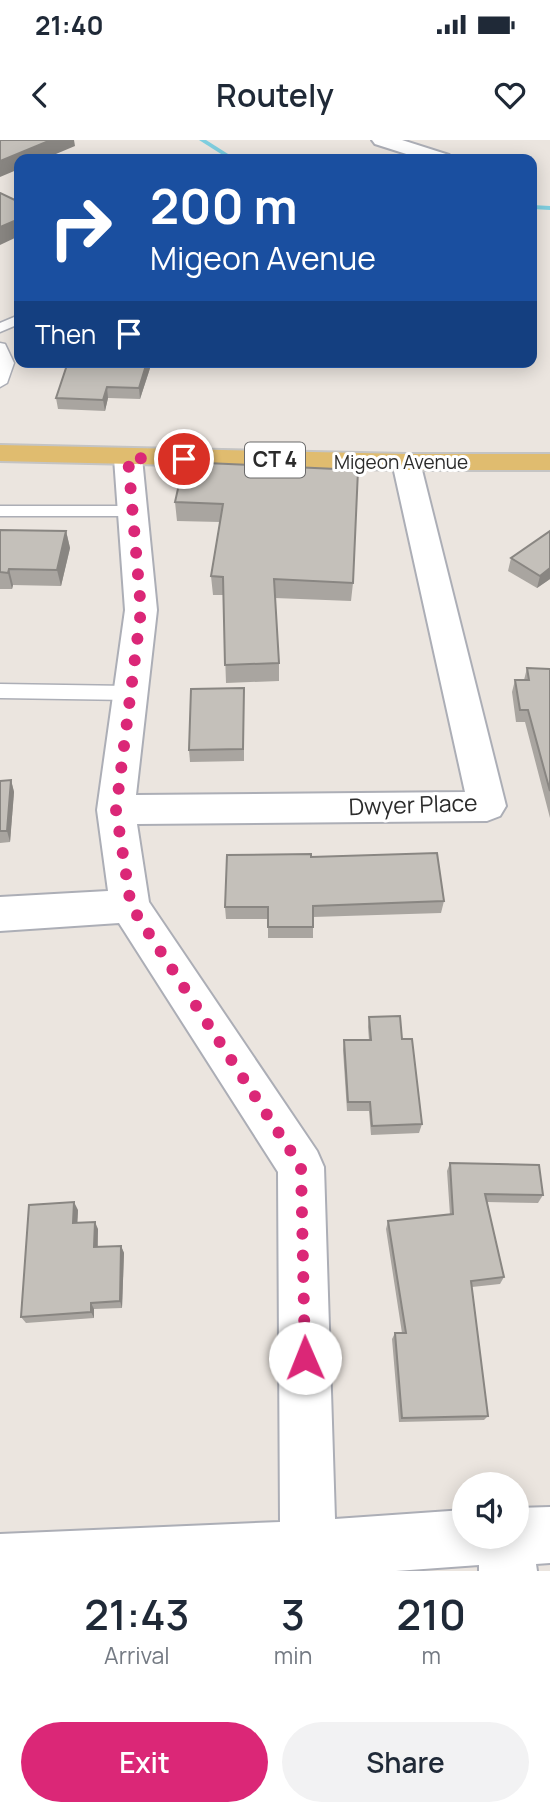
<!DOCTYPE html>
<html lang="en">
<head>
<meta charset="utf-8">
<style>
  :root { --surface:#fff; --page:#f2f2f3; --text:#1f2937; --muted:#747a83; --accent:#db2777 }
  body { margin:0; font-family:Manrope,sans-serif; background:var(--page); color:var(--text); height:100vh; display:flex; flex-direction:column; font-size:26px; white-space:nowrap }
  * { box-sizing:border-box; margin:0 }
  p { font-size:23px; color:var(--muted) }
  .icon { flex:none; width:38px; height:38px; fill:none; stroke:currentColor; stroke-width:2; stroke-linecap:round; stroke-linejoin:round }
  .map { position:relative; height:1431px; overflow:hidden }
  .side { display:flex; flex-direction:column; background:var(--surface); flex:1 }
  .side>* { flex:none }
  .hud { position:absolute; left:14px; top:14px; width:523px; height:214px; border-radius:14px; box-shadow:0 4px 18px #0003; background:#1a4fa0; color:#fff; overflow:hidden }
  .buttons { position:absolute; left:452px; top:1332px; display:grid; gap:14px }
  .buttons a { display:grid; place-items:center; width:77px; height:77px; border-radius:50%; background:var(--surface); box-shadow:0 4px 18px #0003; font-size:35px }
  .pin { position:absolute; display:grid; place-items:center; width:60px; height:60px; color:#fff; margin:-30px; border:4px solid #fff; border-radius:50%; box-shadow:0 2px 7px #0007 }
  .me { position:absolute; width:77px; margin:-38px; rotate:359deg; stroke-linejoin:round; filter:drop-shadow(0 0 5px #0008) }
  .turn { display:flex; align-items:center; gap:24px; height:147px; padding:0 21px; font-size:32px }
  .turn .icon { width:91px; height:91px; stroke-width:2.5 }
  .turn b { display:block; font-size:49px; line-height:60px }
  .then { display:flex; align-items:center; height:66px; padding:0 21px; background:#0003; gap:14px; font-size:26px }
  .eta { display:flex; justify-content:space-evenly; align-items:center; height:119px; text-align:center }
  .eta b { font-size:42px; font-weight:600; line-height:49px }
  .action { display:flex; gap:14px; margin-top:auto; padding:14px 21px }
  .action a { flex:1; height:80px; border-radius:42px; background:var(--accent); color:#fff; font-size:28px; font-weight:600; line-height:80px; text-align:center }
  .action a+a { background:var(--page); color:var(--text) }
  .status { display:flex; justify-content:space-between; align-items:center; height:49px; padding:0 35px; background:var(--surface); direction:ltr }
  .status svg { height:19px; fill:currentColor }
  header { display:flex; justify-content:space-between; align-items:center; height:91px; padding:0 21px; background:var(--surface); font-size:32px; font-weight:600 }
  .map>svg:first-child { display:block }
</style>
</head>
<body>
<div class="status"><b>21:40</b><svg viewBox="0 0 49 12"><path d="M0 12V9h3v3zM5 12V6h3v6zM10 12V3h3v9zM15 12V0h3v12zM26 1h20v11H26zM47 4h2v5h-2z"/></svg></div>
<header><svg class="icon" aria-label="back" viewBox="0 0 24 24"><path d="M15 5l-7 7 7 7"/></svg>Routely<svg class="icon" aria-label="heart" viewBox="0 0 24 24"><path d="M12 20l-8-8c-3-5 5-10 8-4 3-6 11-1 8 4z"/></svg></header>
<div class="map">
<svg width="550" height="1431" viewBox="0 0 550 1431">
  <rect width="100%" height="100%" fill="#ebe5df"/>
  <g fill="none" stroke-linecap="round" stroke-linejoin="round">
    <g fill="#7fcfe0" fill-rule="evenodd">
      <polygon points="199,0 206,0 236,19 229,19"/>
      <polygon points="532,65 550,66 550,70 532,69"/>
    </g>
    <defs>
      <g id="lane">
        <polygon points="19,175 19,184 0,192 0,183"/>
        <polygon points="0,203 5,204 14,223 7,243 0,247"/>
        <polygon points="0,366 133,366 141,371 133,376 0,376"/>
        <polygon points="0,544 130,546 137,548 139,553 137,558 130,560 0,558"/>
      </g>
      <g id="street">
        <polygon points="372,0 402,0 449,15 452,19 422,19 375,4"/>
        <polygon points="128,310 138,312 142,318 157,470 136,655 465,652 392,322 396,316 406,314 416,316 420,322 506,666 500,676 487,681 137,684 149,762 317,1011 324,1027 335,1379 464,1370 464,1396 516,1396 516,1368 550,1367 550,1423 536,1424 537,1431 479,1431 479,1425 396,1431 0,1431 0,1394 280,1382 278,1032 119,783 0,791 0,757 108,751 97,670 125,470 114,318 118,312"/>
      </g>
      <polygon id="primary" points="0,305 406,314 550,314 550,330 406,330 0,321"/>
    </defs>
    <use href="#lane" stroke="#acaeb6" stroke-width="3"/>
    <use href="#street" stroke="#acaeb6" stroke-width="4"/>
    <use href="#primary" stroke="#c4c4c4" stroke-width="4"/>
    <use href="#lane" fill="#fff" fill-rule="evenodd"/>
    <use href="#street" fill="#fff" fill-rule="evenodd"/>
    <use href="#primary" fill="#e0bc6f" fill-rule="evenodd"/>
  </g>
  <g fill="#a9a5a0">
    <polygon points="68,222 152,222 140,259 108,258 105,271 58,269 56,258"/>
    <polygon points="184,322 353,443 351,461 275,458 279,523 279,541 226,543 223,455 213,455 211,436 220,382 177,381 175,362"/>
    <polygon points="0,390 66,391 70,408 61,446 13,445 12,449 0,449"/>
    <polygon points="550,391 550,439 537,448 508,431 511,418"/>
    <polygon points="527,528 550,529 550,678 525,582 516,582 512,552 515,540 524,540"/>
    <polygon points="244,548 244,621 190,622 189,610"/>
    <polygon points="11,640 14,652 10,702 0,703 0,641"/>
    <polygon points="311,717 444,761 441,773 313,777 313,798 268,798 268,779 226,779 225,767"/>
    <polygon points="369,877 402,899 422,984 419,993 371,995 369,971 347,971 343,910 344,900 369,900 368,887"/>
    <polygon points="450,1023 543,1055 538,1063 487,1062 504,1137 500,1144 472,1147 488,1276 484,1280 399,1282 392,1199 395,1193 402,1193 386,1089 388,1081 450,1075 447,1031"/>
    <polygon points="78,1070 77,1083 98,1089 98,1107 121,1106 124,1113 122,1168 94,1169 94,1178 26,1183 21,1177"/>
  </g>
  <g fill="#898682">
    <polygon points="51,0 74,0 75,6 44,19 19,19 19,29 0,37 0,21"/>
    <polygon points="19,79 19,96 0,105 0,87"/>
    <polygon points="147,222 152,222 140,259 139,248"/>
    <polygon points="107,247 108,258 105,271 103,260"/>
    <polygon points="66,391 70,408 61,446 57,430"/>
    <polygon points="550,428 550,439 537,448 540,436"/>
    <polygon points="9,429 13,445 12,449 8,433"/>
    <polygon points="11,640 14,652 10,702 7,691"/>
    <polygon points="74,1062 78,1070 77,1091 73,1083"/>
    <polygon points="95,1082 98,1089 97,1115 94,1107"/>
    <polygon points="121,1106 124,1113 122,1168 120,1161"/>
    <polygon points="91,1163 94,1169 94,1178 91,1172"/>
  </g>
  <g fill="#c4c0ba" stroke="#898682" stroke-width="2">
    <polygon points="0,0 51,0 0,21"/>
    <polygon points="0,53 19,62 19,79 0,87"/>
    <polygon points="68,222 147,222 139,248 107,247 103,260 56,258"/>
    <polygon points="184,322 358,330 353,443 274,439 279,523 225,525 223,437 211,436 223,364 175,362"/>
    <polygon points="0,390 66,391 57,430 9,429 8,433 0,432"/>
    <polygon points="550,391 550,428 540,436 511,418"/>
    <polygon points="527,528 550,529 550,651 528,570 520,570 515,540 529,540"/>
    <polygon points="244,548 243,609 189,610 191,549"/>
    <polygon points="11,640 7,691 0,691 0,641"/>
    <polygon points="437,713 444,761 313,766 313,787 268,787 268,767 225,767 227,715 311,714 311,717"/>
    <polygon points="400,876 402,899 412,899 422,984 372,986 370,962 348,962 344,900 371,900 369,877"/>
    <polygon points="450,1023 539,1025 543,1055 485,1054 504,1137 471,1141 488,1276 402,1278 395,1193 406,1193 388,1081 453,1074"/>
    <polygon points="74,1062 73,1083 95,1082 94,1107 121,1106 120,1161 91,1163 91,1172 21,1177 29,1065"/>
  </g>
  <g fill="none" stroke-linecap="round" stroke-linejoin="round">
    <polyline stroke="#db2777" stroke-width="12" stroke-dasharray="0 21.6" points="184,319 128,318 141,470 116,670 131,766 301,1027 305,1218"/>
  </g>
  <g text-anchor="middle" stroke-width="6" stroke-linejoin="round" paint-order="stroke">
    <g font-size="19" fill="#2b2b2b" stroke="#fff">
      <text x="401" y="329">Migeon Avenue</text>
    </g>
    <rect fill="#fff" stroke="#6b6b6b" stroke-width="2" x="245" y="302.5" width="60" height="35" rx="5"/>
    <g font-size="21" font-weight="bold" fill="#2b2b2b">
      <text x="275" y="327">CT 4</text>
    </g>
    <g font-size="23" fill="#2b2b2b" stroke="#fff">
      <text transform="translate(413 665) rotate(-2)" y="8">Dwyer Place</text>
    </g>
  </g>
</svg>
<div class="buttons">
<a><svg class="icon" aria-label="sound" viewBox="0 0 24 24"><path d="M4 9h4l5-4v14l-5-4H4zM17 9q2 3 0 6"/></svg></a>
</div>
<div class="pin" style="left:184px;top:319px;background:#d93025"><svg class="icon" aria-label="arrive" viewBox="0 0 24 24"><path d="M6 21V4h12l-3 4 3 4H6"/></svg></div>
<svg class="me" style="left:305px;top:1218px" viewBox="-20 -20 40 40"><circle r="19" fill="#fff"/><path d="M0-13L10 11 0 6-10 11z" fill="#db2777"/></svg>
<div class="hud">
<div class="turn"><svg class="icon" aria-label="right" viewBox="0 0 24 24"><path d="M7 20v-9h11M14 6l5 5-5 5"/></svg><div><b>200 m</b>Migeon Avenue</div></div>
<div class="then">Then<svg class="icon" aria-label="arrive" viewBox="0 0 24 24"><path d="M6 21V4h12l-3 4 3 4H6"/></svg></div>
</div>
</div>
<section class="side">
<div class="eta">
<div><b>21:43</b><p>Arrival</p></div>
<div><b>3</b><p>min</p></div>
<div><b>210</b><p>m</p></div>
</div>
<div class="action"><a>Exit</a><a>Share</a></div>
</section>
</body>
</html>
